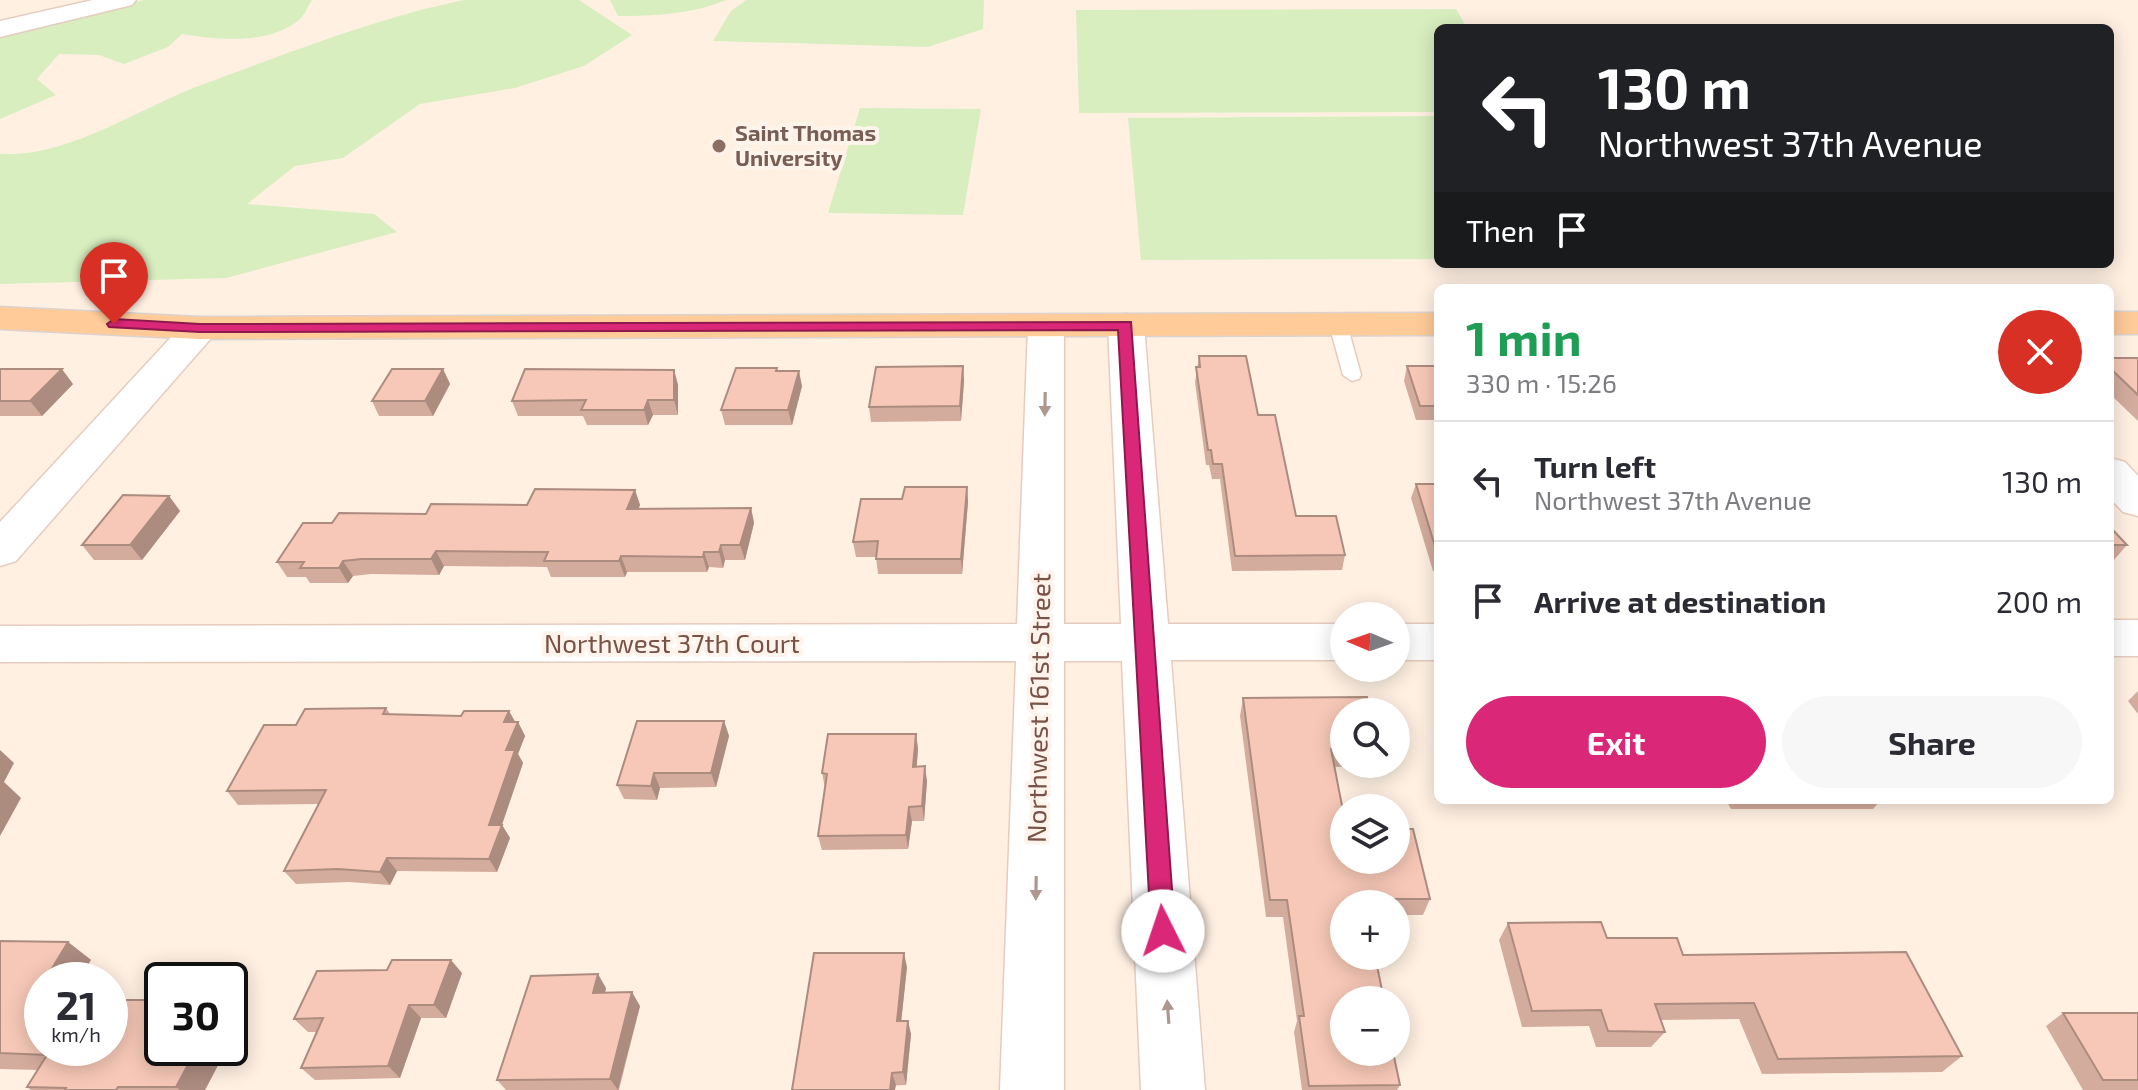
<!DOCTYPE html>
<html lang="en">
<head>
<meta charset="utf-8">
<style>
  :root { --surface:#fff; --page:#f7f7f7; --text:#2b2b33; --muted:#7c7c81; --line:#e1e1e2; --accent:#db2777 }
  body { margin:0; font-family:"Exo 2",sans-serif; background:var(--page); color:var(--text); height:100vh; display:flex; flex-direction:column; font-size:30px; white-space:nowrap }
  * { box-sizing:border-box; margin:0 }
  p { font-size:26px; color:var(--muted) }
  .icon { flex:none; width:44px; height:44px; fill:none; stroke:currentColor; stroke-width:2; stroke-linecap:round; stroke-linejoin:round }
  .map { position:relative; flex:1; overflow:hidden }
  .panel { position:absolute; left:1434px; top:284px; width:680px; height:520px; display:flex; flex-direction:column; background:var(--surface); border-radius:12px; box-shadow:0 4px 20px #0003 }
  .panel>* { flex:none }
  .hud { position:absolute; left:1434px; top:24px; width:680px; height:244px; border-radius:12px; box-shadow:0 4px 20px #0003; background:#202124; color:#fff; overflow:hidden }
  .needle { width:52px; rotate:272deg }
  .controls { position:absolute; left:1330px; top:602px; display:grid; gap:16px }
  .controls a { display:grid; place-items:center; width:80px; height:80px; border-radius:50%; background:var(--surface); box-shadow:0 4px 20px #0003; font-size:40px }
  .speed { position:absolute; left:24px; top:962px; display:flex; gap:16px; font-size:40px; font-weight:700; text-align:center }
  .speed>* { display:grid; place-content:center; width:104px; height:104px; border-radius:50%; background:var(--surface); box-shadow:0 4px 20px #0003; line-height:1 }
  .speed small { font-size:20px; font-weight:400 }
  .speed .limit { border:4px solid #111; border-radius:12px; background:#fff; color:#111 }
  .pin { position:absolute; display:grid; place-items:center; width:68px; height:68px; color:#fff; margin:-82px -34px; border-radius:50% 50% 50% 0; rotate:-45deg; box-shadow:0 0 8px #0007 }
  .pin .icon { rotate:45deg }
  .me { position:absolute; width:88px; margin:-44px; rotate:356deg; stroke-linejoin:round; filter:drop-shadow(0 0 6px #0008) }
  .turn { display:flex; align-items:center; gap:28px; height:168px; padding:0 32px; font-size:36px }
  .turn .icon { width:104px; height:104px; stroke-width:2.5 }
  .turn b { display:block; font-size:56px; line-height:68px }
  .then { display:flex; align-items:center; height:76px; padding:0 32px; background:#0003; gap:16px; font-size:30px }
  .round { display:grid; place-items:center; flex:none; width:84px; height:84px; border-radius:42px; background:var(--page) }
  .overview { display:flex; align-items:center; justify-content:space-between; height:136px; padding:0 32px }
  h1 { font-size:48px; font-weight:700; line-height:60px; color:#1e9e55 }
  .cta { display:flex; gap:16px; margin-top:auto; padding:16px 32px }
  .cta a { flex:1; height:92px; border-radius:48px; background:var(--accent); color:#fff; font-size:32px; font-weight:700; line-height:92px; text-align:center }
  .cta a+a { background:var(--page); color:var(--text) }
  ul { padding:0; list-style:none }
  li { display:flex; align-items:center; gap:24px; height:120px; padding:0 32px; border-top:2px solid var(--line) }
  li div { flex:1 }
  li b { display:block; font-size:30px }
  li em { font-style:normal }
  .map>svg:first-child { display:block }
</style>
</head>
<body>
<div class="map">
<svg width="2138" height="1090" viewBox="0 0 2138 1090">
  <rect width="100%" height="100%" fill="#fff0e2"/>
  <g fill="#d8eebf">
    <path d="M 144,0 L 312,0 C 308,6 304,16 298,21 C 266,45 218,40 182,34 L 168,47 L 124,64 L 99,55 L 59,54 L 37,79 L 56,95 L 0,119 L 0,38 L 38,26 Z"/>
    <path d="M 464,0 L 579,0 L 632,35 L 584,66 L 515,88 L 420,104 L 343,158 L 295,166 L 247,204 L 374,214 L 397,232 L 226,278 L 0,284 L 0,154 C 68,158 139,108 201,85 C 283,55 379,17 464,0 Z"/>
    <path d="M 610,0 L 726,0 C 692,14 655,16 618,16 Z"/>
    <polygon points="746,0 984,0 983,29 928,47 713,41 731,11"/>
    <polygon points="1456,9 1467,28 1438,28 1438,112 1079,113 1076,10"/>
    <polygon points="860,108 981,109 963,215 828,213"/>
    <polygon points="1438,116 1438,259 1141,260 1128,118"/>
  </g>
  <g fill="none" stroke-linecap="round" stroke-linejoin="round">
    <defs>
      <polygon id="lane" points="1338,319 1347,324 1361,375 1359,379 1352,381 1343,375 1329,324"/>
      <g id="street">
        <polygon points="93,0 136,0 132,5 0,37 0,21"/>
        <polygon points="1126,314 1139,317 1144,325 1168,624 1344,624 1344,660 1171,660 1205,1090 1141,1090 1122,661 1064,661 1064,1090 1000,1090 1016,661 0,662 0,626 1017,624 1028,326 1033,318 1046,315 1059,318 1064,326 1064,624 1121,624 1108,325 1113,317"/>
        <polygon points="200,317 213,320 218,328 213,336 16,561 0,566 0,522 187,320"/>
        <rect x="2110" y="620" width="28" height="36"/>
        <rect x="1396" y="624" width="42" height="36"/>
      </g>
      <polygon id="secondary" points="2110,458 2125,462 2138,476 2138,516 2123,512 2110,498"/>
      <g id="primary">
        <polygon points="0,307 200,317 1438,313 1438,335 200,339 0,329"/>
        <rect x="2110" y="312" width="28" height="22"/>
      </g>
    </defs>
    <use href="#lane" stroke="#e6ccbf" stroke-width="3"/>
    <use href="#street" stroke="#e6ccbf" stroke-width="3"/>
    <use href="#secondary" stroke="#ecccbc" stroke-width="3"/>
    <use href="#primary" stroke="#dcd2cf" stroke-width="3"/>
    <use href="#lane" fill="#fff" fill-rule="evenodd"/>
    <use href="#street" fill="#fff" fill-rule="evenodd"/>
    <use href="#secondary" fill="#fff" fill-rule="evenodd"/>
    <use href="#primary" fill="#ffcb99" fill-rule="evenodd"/>
  </g>
  <g fill="#d4ac9d">
    <polygon points="1199,356 1258,415 1296,516 1345,555 1342,570 1232,571 1220,479 1212,479 1209,465 1206,465 1195,382"/>
    <polygon points="2110,358 2138,358 2138,421 2110,394"/>
    <polygon points="963,366 964,381 961,421 871,422 869,407"/>
    <polygon points="1407,366 1438,366 1438,429 1435,420 1416,420 1404,381"/>
    <polygon points="777,368 778,371 802,386 792,425 725,425 721,410"/>
    <polygon points="0,369 73,384 42,416 0,416"/>
    <polygon points="443,369 450,384 433,416 379,416 372,401"/>
    <polygon points="674,370 678,385 678,415 653,415 648,425 587,425 583,416 518,416 512,401"/>
    <polygon points="1416,484 1438,484 1438,571 1433,571 1411,498"/>
    <polygon points="967,487 968,502 962,574 878,574 876,557 856,557 853,542 902,499"/>
    <polygon points="635,490 640,505 638,509 751,508 754,523 745,560 725,560 723,568 709,567 707,572 627,572 625,577 551,577 547,567 444,566 439,575 371,574 353,576 348,583 310,583 306,577 287,577 277,562 332,523 527,505"/>
    <polygon points="169,496 180,511 142,560 94,560 82,545"/>
    <polygon points="2110,527 2127,545 2113,561 2110,561"/>
    <polygon points="2138,691 2138,714 2128,701"/>
    <polygon points="1243,698 1344,712 1344,764 1374,764 1373,766 1334,767 1344,860 1430,899 1423,915 1396,915 1396,904 1344,904 1400,1085 1397,1090 1302,1090 1294,1032 1297,1021 1283,917 1266,917 1240,716"/>
    <polygon points="386,708 390,714 461,716 509,711 515,722 518,722 525,736 518,754 523,763 502,825 510,838 497,872 397,871 390,885 349,882 296,884 284,871 319,804 238,805 227,791 296,725"/>
    <polygon points="724,721 729,736 716,787 660,788 657,800 624,799 617,785"/>
    <polygon points="916,734 918,749 917,766 927,781 924,821 912,821 908,849 822,850 818,836 825,788 822,773"/>
    <polygon points="1726,800 1881,800 1873,809 1731,809"/>
    <polygon points="1508,923 1607,938 1683,955 1962,1056 1942,1072 1762,1074 1739,1019 1660,1020 1665,1032 1651,1047 1596,1047 1589,1026 1522,1027 1499,940"/>
    <polygon points="0,941 68,942 91,960 42,980 42,1048 227,1048 205,1090 31,1090 27,1087 38,1070 0,1069"/>
    <polygon points="907,967 901,1021 911,1034 906,1085 792,1090"/>
    <polygon points="462,973 446,1018 421,1018 400,1078 315,1080 301,1068 317,1032 308,1032 294,1019"/>
    <polygon points="606,988 605,993 640,1006 619,1090 506,1090 497,1080"/>
    <polygon points="2063,1013 2138,1013 2138,1090 2083,1090 2046,1026"/>
  </g>
  <g fill="#ad8c80">
    <polygon points="963,366 964,381 961,421 960,406"/>
    <polygon points="62,369 73,384 42,416 30,401"/>
    <polygon points="443,369 450,384 433,416 425,401"/>
    <polygon points="674,370 678,385 678,415 674,400"/>
    <polygon points="799,371 802,386 792,425 788,410"/>
    <polygon points="648,400 653,415 648,425 644,410"/>
    <polygon points="967,487 968,502 962,574 961,559"/>
    <polygon points="635,490 640,505 633,524 627,509"/>
    <polygon points="169,496 180,511 142,560 130,545"/>
    <polygon points="751,508 754,523 745,560 740,545"/>
    <polygon points="721,545 725,560 723,568 719,552"/>
    <polygon points="436,551 444,566 439,575 431,559"/>
    <polygon points="704,552 709,567 707,572 703,557"/>
    <polygon points="621,556 627,572 625,577 619,561"/>
    <polygon points="343,561 353,576 348,583 339,568"/>
    <polygon points="509,711 517,725 504,722"/>
    <polygon points="724,721 729,736 716,787 711,773"/>
    <polygon points="518,722 525,736 518,754 523,763 500,830 502,825 510,838 497,872 489,859 489,825 506,750"/>
    <polygon points="916,734 918,749 915,781 913,767"/>
    <polygon points="0,750 14,763 4,782 21,798 0,836"/>
    <polygon points="925,766 927,781 924,821 922,806"/>
    <polygon points="654,773 660,788 657,800 651,786"/>
    <polygon points="909,807 912,821 908,849 906,835"/>
    <polygon points="387,858 397,871 390,885 380,872"/>
    <polygon points="68,942 91,960 79,980 45,980"/>
    <polygon points="904,953 907,967 900,1033 897,1021"/>
    <polygon points="451,960 462,973 446,1018 434,1005"/>
    <polygon points="598,974 606,988 602,1006 593,993"/>
    <polygon points="42,985 42,1014 30,1005"/>
    <polygon points="632,992 640,1006 618,1090 610,1079"/>
    <polygon points="409,1005 421,1018 400,1078 388,1066"/>
    <polygon points="230,1016 239,1024 230,1042"/>
    <polygon points="908,1021 911,1034 906,1085 903,1072"/>
    <polygon points="197,1048 227,1048 205,1090 180,1090 176,1087"/>
    <polygon points="892,1073 896,1085 895,1090 890,1090"/>
  </g>
  <g fill="#f7c8b7" stroke="#ad8c80" stroke-width="2">
    <polygon points="1199,356 1246,356 1258,415 1275,415 1296,516 1336,516 1345,555 1235,556 1222,464 1213,464 1211,450 1208,450 1196,367 1200,367"/>
    <polygon points="2110,358 2138,358 2138,395 2110,368"/>
    <polygon points="963,366 960,406 869,407 876,367"/>
    <polygon points="1407,366 1438,366 1438,406 1420,406"/>
    <polygon points="736,368 777,368 776,371 799,371 788,410 721,410"/>
    <polygon points="0,369 62,369 30,401 0,401"/>
    <polygon points="392,369 443,369 425,401 372,401"/>
    <polygon points="525,369 674,370 674,400 648,400 644,410 581,410 586,400 512,401"/>
    <polygon points="1416,484 1438,484 1438,556"/>
    <polygon points="905,487 967,487 961,559 876,559 878,541 853,542 861,499 902,499"/>
    <polygon points="535,489 635,490 627,509 751,508 740,545 721,545 719,552 704,552 703,557 621,556 619,561 544,561 548,552 436,551 431,559 362,559 343,561 339,568 300,568 304,562 277,562 303,523 332,523 339,513 426,514 431,504 527,505"/>
    <polygon points="123,495 169,496 130,545 82,545"/>
    <polygon points="2110,527 2127,545 2110,545"/>
    <polygon points="1367,697 1370,712 1344,712 1344,749 1331,749 1344,816 1344,860 1396,860 1396,829 1413,829 1430,899 1365,899 1365,904 1344,904 1344,956 1375,956 1384,1000 1344,1000 1344,1052 1393,1052 1400,1085 1309,1086 1299,1016 1304,1016 1287,900 1270,900 1243,698"/>
    <polygon points="386,708 383,714 461,716 464,711 509,711 504,722 518,722 506,750 515,750 489,825 502,825 489,859 387,858 380,872 338,869 284,871 326,790 227,791 264,725 296,725 305,709"/>
    <polygon points="637,721 724,721 711,773 654,773 651,786 617,785"/>
    <polygon points="828,734 916,734 913,767 925,766 922,806 909,807 906,835 818,836 827,774 822,773"/>
    <polygon points="1601,922 1607,938 1677,938 1683,955 1906,952 1962,1056 1778,1059 1754,1003 1655,1004 1665,1032 1608,1031 1601,1010 1532,1011 1508,923"/>
    <polygon points="0,941 68,942 45,980 42,980 42,985 30,1005 42,1005 42,1048 110,1048 110,1000 162,1000 162,1048 197,1048 176,1087 118,1087 116,1090 65,1090 66,1088 27,1087 47,1055 0,1053"/>
    <polygon points="814,953 904,953 897,1021 908,1021 903,1072 892,1073 890,1090 792,1090"/>
    <polygon points="392,960 451,960 434,1005 409,1005 388,1066 301,1068 323,1018 294,1019 317,971 387,970"/>
    <polygon points="598,974 593,993 632,992 610,1079 497,1080 531,976"/>
    <polygon points="2063,1013 2138,1013 2138,1080 2103,1080"/>
  </g>
  <defs><path id="oneway-solid" d="M-6-.8H1V-3.2L6.5 0L1 3.2V.8H-6Z" transform="scale(2)"/></defs>
  <g fill="#af9790">
    <use href="#oneway-solid" transform="translate(1045 404) rotate(91)"/>
    <use href="#oneway-solid" transform="translate(1036 888) rotate(91)"/>
    <use href="#oneway-solid" transform="translate(1168 1012) rotate(-94)"/>
  </g>
  <polygon fill="#db2777" stroke="#8e194d" stroke-width="2" points="114,319 200,324 1131,322 1175,931 1172,939 1163,942 1155,939 1151,931 1118,330 200,332 109,327 107,324"/>
  <circle fill="#8d6e63" stroke="#fff4eb" stroke-width="3" cx="719" cy="146" r="8"/>
  <g text-anchor="middle" stroke-width="8" stroke-linejoin="round" paint-order="stroke">
    <g font-size="22" font-weight="bold" fill="#785e54" stroke="#fff4eb" text-anchor="start">
      <text x="735" y="141">Saint Thomas<tspan x="735" dy="25">University</tspan></text>
    </g>
    <g font-size="26" fill="#795146" stroke="#fff4eb">
      <text x="672" y="653">Northwest 37th Court</text>
      <text transform="translate(1039 708) rotate(-89)" y="9">Northwest 161st Street</text>
    </g>
  </g>
</svg>
<div class="controls">
<a><svg class="needle" viewBox="-14 -14 28 28"><path d="M0-13l5 13h-10z" fill="#e53935"/><path d="M0 13l5-13h-10z" fill="#7c7c81"/></svg></a>
<a><svg class="icon" aria-label="search" viewBox="0 0 24 24"><circle cx="10" cy="10" r="6"/><path d="M15 15l6 6"/></svg></a>
<a><svg class="icon" aria-label="layers" viewBox="0 0 24 24"><path d="M12 4l9 5-9 5-9-5zM3 14l9 5 9-5"/></svg></a>
<a>+</a>
<a>−</a>
</div>
<div class="speed"><div>21<small>km/h</small></div><div class="limit">30</div></div>
<div class="pin" style="left:114px;top:324px;background:#d93025"><svg class="icon" aria-label="arrive" viewBox="0 0 24 24"><path d="M6 21V4h12l-3 4 3 4H6"/></svg></div>
<svg class="me" style="left:1163px;top:931px" viewBox="-20 -20 40 40"><circle r="19" fill="#fff"/><path d="M0-13L10 11 0 6-10 11z" fill="#db2777"/></svg>
<div class="hud">
<div class="turn"><svg class="icon" aria-label="left" viewBox="0 0 24 24"><path d="M17 20v-9H6M10 6l-5 5 5 5"/></svg><div><b>130 m</b>Northwest 37th Avenue</div></div>
<div class="then">Then<svg class="icon" aria-label="arrive" viewBox="0 0 24 24"><path d="M6 21V4h12l-3 4 3 4H6"/></svg></div>
</div>
<section class="panel">
<div class="overview"><div><h1>1 min</h1><p>330 m · 15:26</p></div><a class="round" style="background:#d93025;color:#fff"><svg class="icon" aria-label="close" viewBox="0 0 24 24"><path d="M6 6l12 12M18 6L6 18"/></svg></a></div>
<ul>
<li><svg class="icon" aria-label="left" viewBox="0 0 24 24"><path d="M17 20v-9H6M10 6l-5 5 5 5"/></svg><div><b>Turn left</b><p>Northwest 37th Avenue</p></div><em>130 m</em></li>
<li><svg class="icon" aria-label="arrive" viewBox="0 0 24 24"><path d="M6 21V4h12l-3 4 3 4H6"/></svg><div><b>Arrive at destination</b></div><em>200 m</em></li>
</ul>
<div class="cta"><a>Exit</a><a>Share</a></div>
</section>
</div>
</body>
</html>
